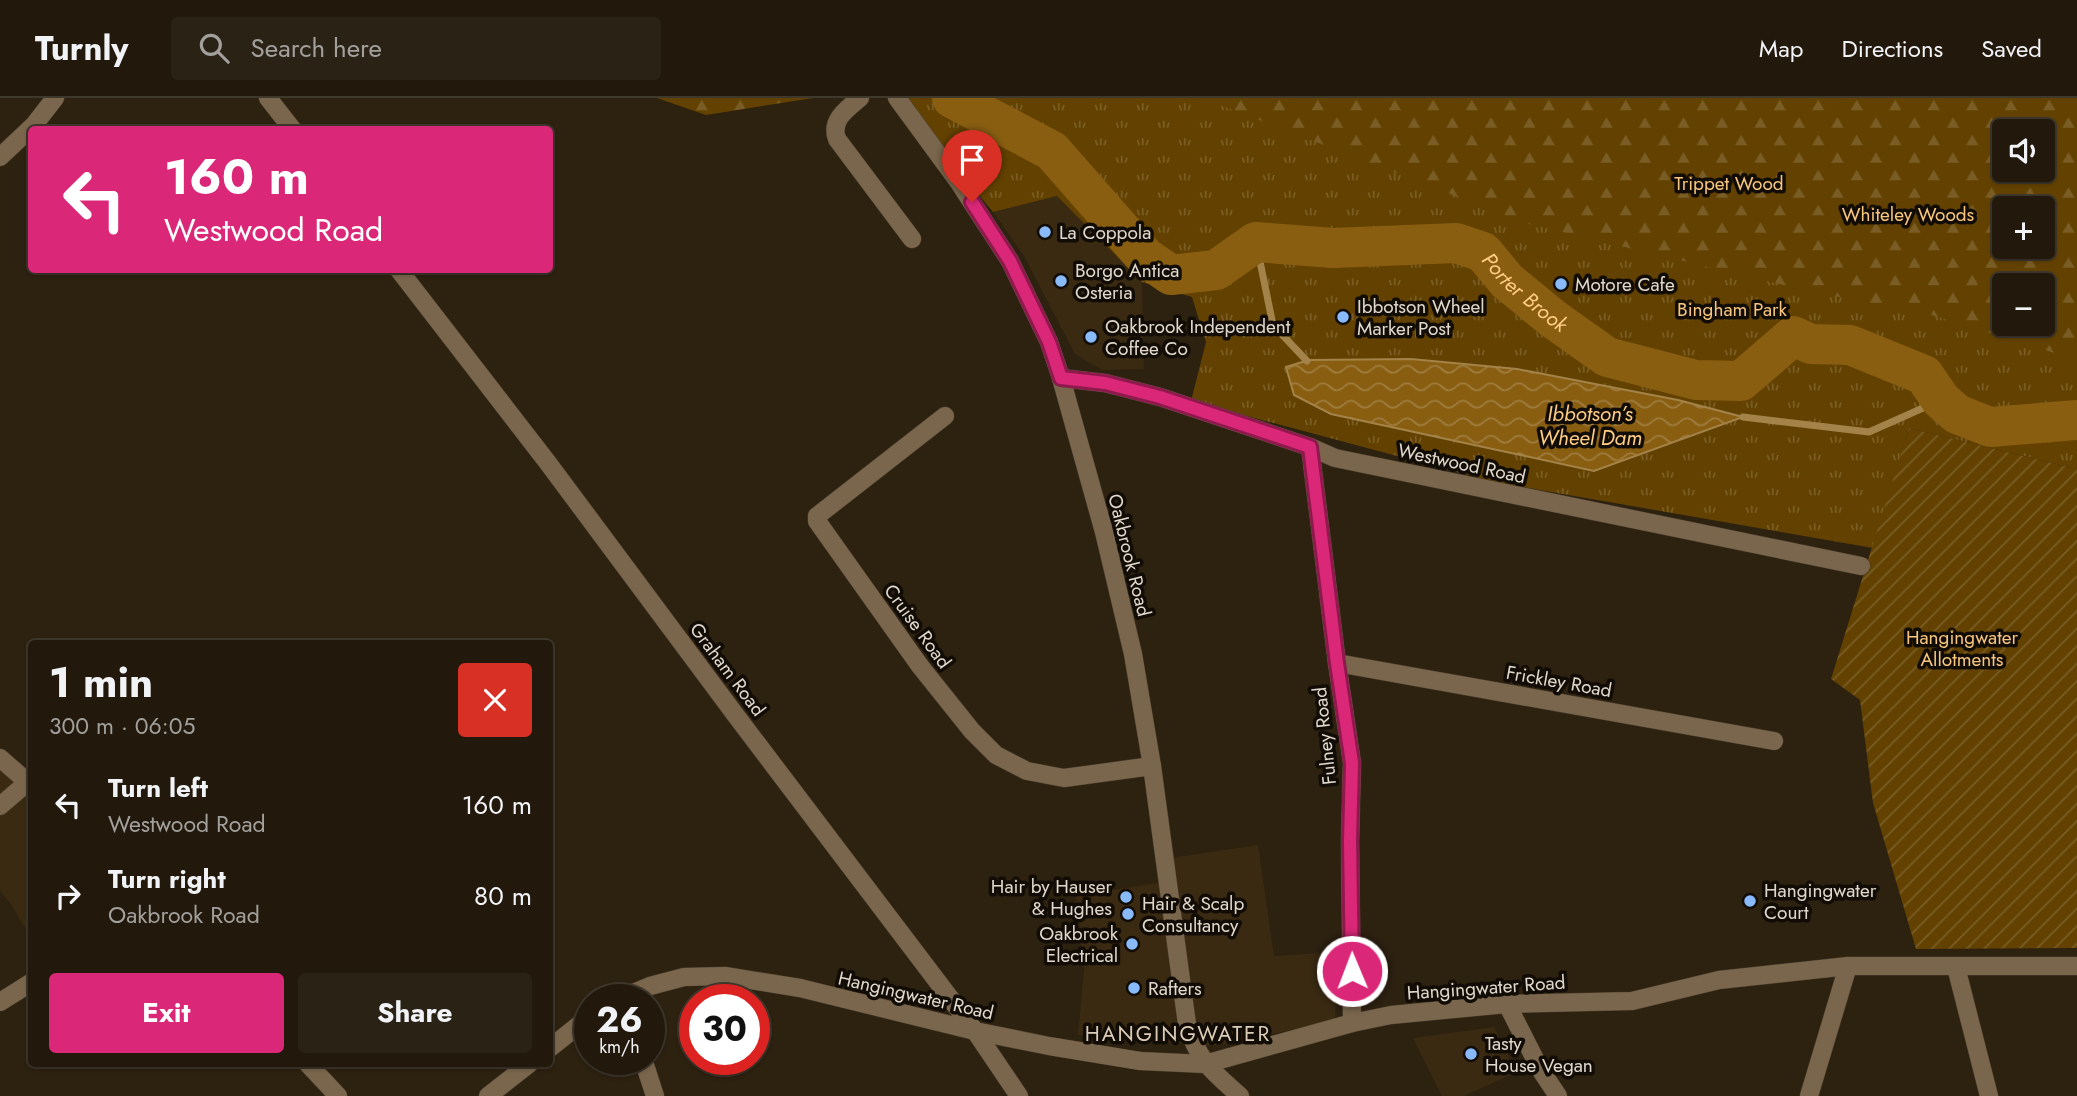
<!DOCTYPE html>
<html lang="en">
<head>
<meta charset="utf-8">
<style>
  :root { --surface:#22190c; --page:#2a2215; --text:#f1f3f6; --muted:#a2a09d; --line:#3f382d; --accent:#db2777 }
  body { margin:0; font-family:Jost,sans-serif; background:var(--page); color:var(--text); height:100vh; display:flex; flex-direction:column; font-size:26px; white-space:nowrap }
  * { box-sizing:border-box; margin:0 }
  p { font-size:23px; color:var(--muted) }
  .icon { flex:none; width:38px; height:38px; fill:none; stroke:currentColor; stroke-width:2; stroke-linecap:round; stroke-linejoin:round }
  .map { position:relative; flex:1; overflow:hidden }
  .sheet { position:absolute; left:28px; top:542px; width:525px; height:427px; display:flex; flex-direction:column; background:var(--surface); border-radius:7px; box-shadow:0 2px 5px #0004,0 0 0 2px var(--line) }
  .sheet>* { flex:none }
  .hud { position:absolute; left:28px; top:28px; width:525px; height:147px; border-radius:7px; box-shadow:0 2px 5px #0004,0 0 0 2px var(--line); background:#db2777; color:#fff; overflow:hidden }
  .tools { position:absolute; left:1992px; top:21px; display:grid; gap:14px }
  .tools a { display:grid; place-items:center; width:63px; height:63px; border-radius:7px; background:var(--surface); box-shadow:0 2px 5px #0004,0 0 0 2px var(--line); font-size:35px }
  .speed { position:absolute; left:574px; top:886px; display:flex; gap:14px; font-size:35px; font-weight:700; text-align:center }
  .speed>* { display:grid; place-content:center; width:91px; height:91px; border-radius:50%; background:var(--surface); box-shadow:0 2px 5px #0004,0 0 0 2px var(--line); line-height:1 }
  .speed small { font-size:18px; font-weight:400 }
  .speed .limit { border:10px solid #d22; background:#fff; color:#111 }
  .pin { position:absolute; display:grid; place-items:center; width:60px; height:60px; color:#fff; margin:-72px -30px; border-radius:50% 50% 50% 0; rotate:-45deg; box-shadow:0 0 7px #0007 }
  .pin .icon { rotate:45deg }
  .me { position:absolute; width:77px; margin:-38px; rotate:359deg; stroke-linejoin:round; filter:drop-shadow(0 0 5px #0008) }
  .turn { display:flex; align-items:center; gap:24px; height:147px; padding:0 21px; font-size:32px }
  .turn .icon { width:91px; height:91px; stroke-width:2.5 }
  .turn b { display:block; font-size:49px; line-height:60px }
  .round { display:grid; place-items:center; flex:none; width:74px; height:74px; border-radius:7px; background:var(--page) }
  .summary { display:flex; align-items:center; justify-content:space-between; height:119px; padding:0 21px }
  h1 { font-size:42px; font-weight:700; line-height:52px }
  .button { display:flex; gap:14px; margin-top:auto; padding:14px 21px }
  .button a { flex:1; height:80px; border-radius:7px; background:var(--accent); color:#fff; font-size:28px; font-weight:700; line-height:80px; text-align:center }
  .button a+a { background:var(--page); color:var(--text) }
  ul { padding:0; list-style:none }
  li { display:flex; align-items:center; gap:21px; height:91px; padding:0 21px }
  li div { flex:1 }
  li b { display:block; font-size:26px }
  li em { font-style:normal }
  header { display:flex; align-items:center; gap:42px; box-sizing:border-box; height:98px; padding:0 35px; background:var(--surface); border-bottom:2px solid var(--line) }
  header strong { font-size:33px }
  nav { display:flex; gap:38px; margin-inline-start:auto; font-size:24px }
  .search { width:490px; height:63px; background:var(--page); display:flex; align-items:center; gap:18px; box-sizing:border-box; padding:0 24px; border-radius:7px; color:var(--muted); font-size:26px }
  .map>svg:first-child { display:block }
</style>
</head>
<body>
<header>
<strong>Turnly</strong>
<div class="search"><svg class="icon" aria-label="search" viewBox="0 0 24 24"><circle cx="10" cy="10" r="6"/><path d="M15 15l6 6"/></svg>Search here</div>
<nav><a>Map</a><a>Directions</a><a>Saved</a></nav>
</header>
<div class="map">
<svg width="2077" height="998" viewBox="0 0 2077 998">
  <defs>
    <pattern id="grass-tufts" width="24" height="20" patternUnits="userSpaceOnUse" patternTransform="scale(1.75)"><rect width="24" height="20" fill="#634201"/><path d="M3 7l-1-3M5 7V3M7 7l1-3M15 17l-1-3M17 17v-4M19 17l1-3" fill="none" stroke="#795d25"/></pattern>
    <pattern id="forest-firs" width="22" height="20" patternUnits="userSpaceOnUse" patternTransform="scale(1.75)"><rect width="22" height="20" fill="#634201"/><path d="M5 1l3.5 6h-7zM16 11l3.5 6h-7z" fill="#795d25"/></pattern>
    <pattern id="garden-furrows" width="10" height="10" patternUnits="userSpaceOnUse" patternTransform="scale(1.75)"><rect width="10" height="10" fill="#634201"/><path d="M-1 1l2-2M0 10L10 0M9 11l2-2" fill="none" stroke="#795d25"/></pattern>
    <pattern id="water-waves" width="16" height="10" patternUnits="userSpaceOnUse" patternTransform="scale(1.75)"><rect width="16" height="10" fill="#895e11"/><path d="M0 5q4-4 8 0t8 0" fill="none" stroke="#9f7c3e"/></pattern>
  </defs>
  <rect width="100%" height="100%" fill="#2d2110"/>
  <g fill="#3a2a12">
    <polygon points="1057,98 1142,184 1144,271 1102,272 1075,256 1024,158 993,114"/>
    <polygon points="0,667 14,679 31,698 31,836 25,830 11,806 0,793"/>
    <polygon points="1258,747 1274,858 1337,854 1335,923 1213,948 1078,937 1084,872 1076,798 1174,782 1171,760"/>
    <polygon points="1494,929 1517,974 1464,998 1442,998 1413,940"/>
  </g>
  <path fill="url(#grass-tufts)" fill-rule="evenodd" d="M 899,0 L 2077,0 L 2077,371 L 1909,330 L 1873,450 L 1494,384 L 1191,303 L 1206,244 L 1192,199 L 1142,184 L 1057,98 L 993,114 ZM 2004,33 L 2042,33 L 2042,72 L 2004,72 ZM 2004,110 L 2042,110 L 2042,149 L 2004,149 ZM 2004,187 L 2042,187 L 2042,226 L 2004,226 Z"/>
  <g fill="url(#forest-firs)" fill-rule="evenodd">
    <polygon points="657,0 813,0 706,17"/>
    <path d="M 1202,0 L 2077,0 L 2077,262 L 1932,217 L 1804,192 L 1525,125 ZM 2004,33 L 2042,33 L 2042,72 L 2004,72 ZM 2004,110 L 2042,110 L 2042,149 L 2004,149 ZM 2004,187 L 2042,187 L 2042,226 L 2004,226 Z"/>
  </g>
  <polygon fill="url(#garden-furrows)" points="1909,330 2077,371 2077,850 1916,851 1873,705 1860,602 1831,581"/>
  <polygon fill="url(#water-waves)" stroke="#a38349" stroke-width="2" points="1411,261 1517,271 1678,302 1743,319 1594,373 1331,316 1294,297 1286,269 1309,262"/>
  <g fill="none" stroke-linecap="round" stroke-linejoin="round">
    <g stroke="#a38349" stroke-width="7">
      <polyline points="1256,144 1273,227 1307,263"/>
      <polyline points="1743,319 1869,334 1941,302"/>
    </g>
    <path stroke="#895e11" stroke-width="40" id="s1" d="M 952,0 L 1052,53 L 1145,159 L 1171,177 L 1216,172 L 1256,144 L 1333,150 L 1456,145 L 1483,154 L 1507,183 L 1552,220 L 1607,259 L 1696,282 L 1741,283 L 1793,238 L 1811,246 L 1850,247 L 1924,277 L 1941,302 L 1957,316 L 1990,329 L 2077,322"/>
    <defs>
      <g id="minor">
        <polyline points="268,0 293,32"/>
        <path d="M 860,0 C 847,11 830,22 837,41 L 912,141"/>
        <path d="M 897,0 L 960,86 L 1010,163 L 1049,244 L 1061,280 L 1104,434 L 1133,556 L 1152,668 L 1187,926 C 1199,964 1211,972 1240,998"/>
        <polyline points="0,59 34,27 55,0"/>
        <polyline points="399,172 548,365 737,619 975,933 1019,998"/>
        <polyline points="1061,280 1105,285 1160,299 1310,349 1335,360 1861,468"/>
        <polyline points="945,318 817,418 817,423 920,568 972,633 996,657 1027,673 1064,680 1152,668"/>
        <polyline points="1310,349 1337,565 1352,665 1350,743 1352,925"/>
        <polyline points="1337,565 1774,643"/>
        <polyline points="0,660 32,688"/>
        <polyline points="0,708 28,684"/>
        <polyline points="1956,869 1989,998"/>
        <polyline points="619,901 650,888 684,879 725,878 800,890 975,933 1049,948 1140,963 1205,966 1352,925 1391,917 1507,906 1632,903 1719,882 1848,868 2077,868"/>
        <polyline points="0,904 32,884"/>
        <polyline points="1507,906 1540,971 1558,998"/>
        <polyline points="550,950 590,918"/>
        <polyline points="643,961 655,998"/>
        <polyline points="308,966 338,998"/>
        <polyline points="488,998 529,966"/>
        <polyline points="1809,998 1848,868"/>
      </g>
    </defs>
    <use href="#minor" stroke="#4a3e2e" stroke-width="19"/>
    <use href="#minor" stroke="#7a664c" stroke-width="18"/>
  </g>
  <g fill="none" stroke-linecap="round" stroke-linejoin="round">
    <defs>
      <polyline id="route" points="972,104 1010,163 1049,244 1061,280 1105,285 1160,299 1310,349 1337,565 1352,665 1350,743 1352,873"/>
    </defs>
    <use href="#route" stroke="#8e194d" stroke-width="18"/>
    <use href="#route" stroke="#db2777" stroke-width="12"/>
  </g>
  <g fill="#89bafc" stroke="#110c05" stroke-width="2.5">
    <circle cx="1045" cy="134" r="7"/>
    <circle cx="1061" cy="183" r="7"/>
    <circle cx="1561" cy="186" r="7"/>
    <circle cx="1343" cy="219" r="7"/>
    <circle cx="1091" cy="239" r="7"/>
    <circle cx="1126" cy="799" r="7"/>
    <circle cx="1750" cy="803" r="7"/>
    <circle cx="1128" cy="816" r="7"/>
    <circle cx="1132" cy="846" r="7"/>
    <circle cx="1134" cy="890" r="7"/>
    <circle cx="1471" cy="956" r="7"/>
  </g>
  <g text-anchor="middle" stroke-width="7" stroke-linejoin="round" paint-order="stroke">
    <g font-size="19" fill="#f8c67e" stroke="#110c05">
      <text x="1729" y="92">Trippet Wood</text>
      <text x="1908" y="123">Whiteley Woods</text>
      <text x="1732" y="218">Bingham Park</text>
      <text x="1962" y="546">Hangingwater<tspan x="1962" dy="22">Allotments</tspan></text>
    </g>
    <g font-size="19" fill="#e0d8cd" stroke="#110c05" text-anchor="start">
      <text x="1059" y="141">La Coppola</text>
      <text x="1075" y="179">Borgo Antica<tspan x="1075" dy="22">Osteria</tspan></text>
      <text x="1575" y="193">Motore Cafe</text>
      <text x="1357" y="215">Ibbotson Wheel<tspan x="1357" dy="22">Marker Post</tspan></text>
      <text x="1105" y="235">Oakbrook Independent<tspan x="1105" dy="22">Coffee Co</tspan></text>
      <text x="1112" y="795" text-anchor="end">Hair by Hauser<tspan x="1112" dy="22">&amp; Hughes</tspan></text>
      <text x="1764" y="799">Hangingwater<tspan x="1764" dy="22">Court</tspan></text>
      <text x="1142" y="812">Hair &amp; Scalp<tspan x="1142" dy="22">Consultancy</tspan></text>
      <text x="1118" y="842" text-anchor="end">Oakbrook<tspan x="1118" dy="22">Electrical</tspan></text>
      <text x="1148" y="897">Rafters</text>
      <text x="1485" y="952">Tasty<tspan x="1485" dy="22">House Vegan</tspan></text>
    </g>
    <g font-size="19" fill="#e0d8cd" stroke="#110c05">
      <text transform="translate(1462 365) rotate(12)" y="7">Westwood Road</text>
      <text transform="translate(1130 457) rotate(76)" y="7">Oakbrook Road</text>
      <text transform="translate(918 528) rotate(54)" y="7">Cruise Road</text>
      <text transform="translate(728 571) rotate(53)" y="7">Graham Road</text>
      <text transform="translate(1559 583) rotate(10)" y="7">Frickley Road</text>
      <text transform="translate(1324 638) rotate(-96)" y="7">Fulney Road</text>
      <text transform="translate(1486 889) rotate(-4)" y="7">Hangingwater Road</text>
      <text transform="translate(916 897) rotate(13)" y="7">Hangingwater Road</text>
    </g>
    <g font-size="21" font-style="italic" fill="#ffcd85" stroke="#110c05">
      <text dy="7" stroke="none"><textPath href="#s1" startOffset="667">Porter Brook</textPath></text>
      <text x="1590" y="323">Ibbotson’s<tspan x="1590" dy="24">Wheel Dam</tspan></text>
    </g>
    <g font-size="21" letter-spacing="2" fill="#dcccb7" stroke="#110c05">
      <text x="1178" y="943">HANGINGWATER</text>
    </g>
  </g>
</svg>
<div class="tools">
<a><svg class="icon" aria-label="sound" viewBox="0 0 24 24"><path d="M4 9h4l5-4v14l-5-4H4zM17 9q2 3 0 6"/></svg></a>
<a>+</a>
<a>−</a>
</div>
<div class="speed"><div>26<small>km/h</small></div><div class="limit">30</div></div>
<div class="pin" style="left:972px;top:104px;background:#d93025"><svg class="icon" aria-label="arrive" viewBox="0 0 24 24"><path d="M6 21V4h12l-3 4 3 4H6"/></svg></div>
<svg class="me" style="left:1352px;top:873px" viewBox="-20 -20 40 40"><circle r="17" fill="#db2777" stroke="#fff" stroke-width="3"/><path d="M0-11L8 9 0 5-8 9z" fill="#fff"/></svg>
<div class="hud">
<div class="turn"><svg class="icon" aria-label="left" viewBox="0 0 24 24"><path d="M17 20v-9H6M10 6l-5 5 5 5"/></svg><div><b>160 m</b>Westwood Road</div></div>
</div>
<section class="sheet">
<div class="summary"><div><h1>1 min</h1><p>300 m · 06:05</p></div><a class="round" style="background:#d93025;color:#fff"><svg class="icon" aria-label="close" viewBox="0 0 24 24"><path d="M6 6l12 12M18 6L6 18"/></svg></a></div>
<ul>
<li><svg class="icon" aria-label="left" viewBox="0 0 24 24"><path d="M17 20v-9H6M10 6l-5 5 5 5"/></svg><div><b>Turn left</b><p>Westwood Road</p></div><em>160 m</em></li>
<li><svg class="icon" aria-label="right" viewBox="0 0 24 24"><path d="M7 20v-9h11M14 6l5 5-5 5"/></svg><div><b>Turn right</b><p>Oakbrook Road</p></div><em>80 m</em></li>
</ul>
<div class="button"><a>Exit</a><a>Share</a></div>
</section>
</div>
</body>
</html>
